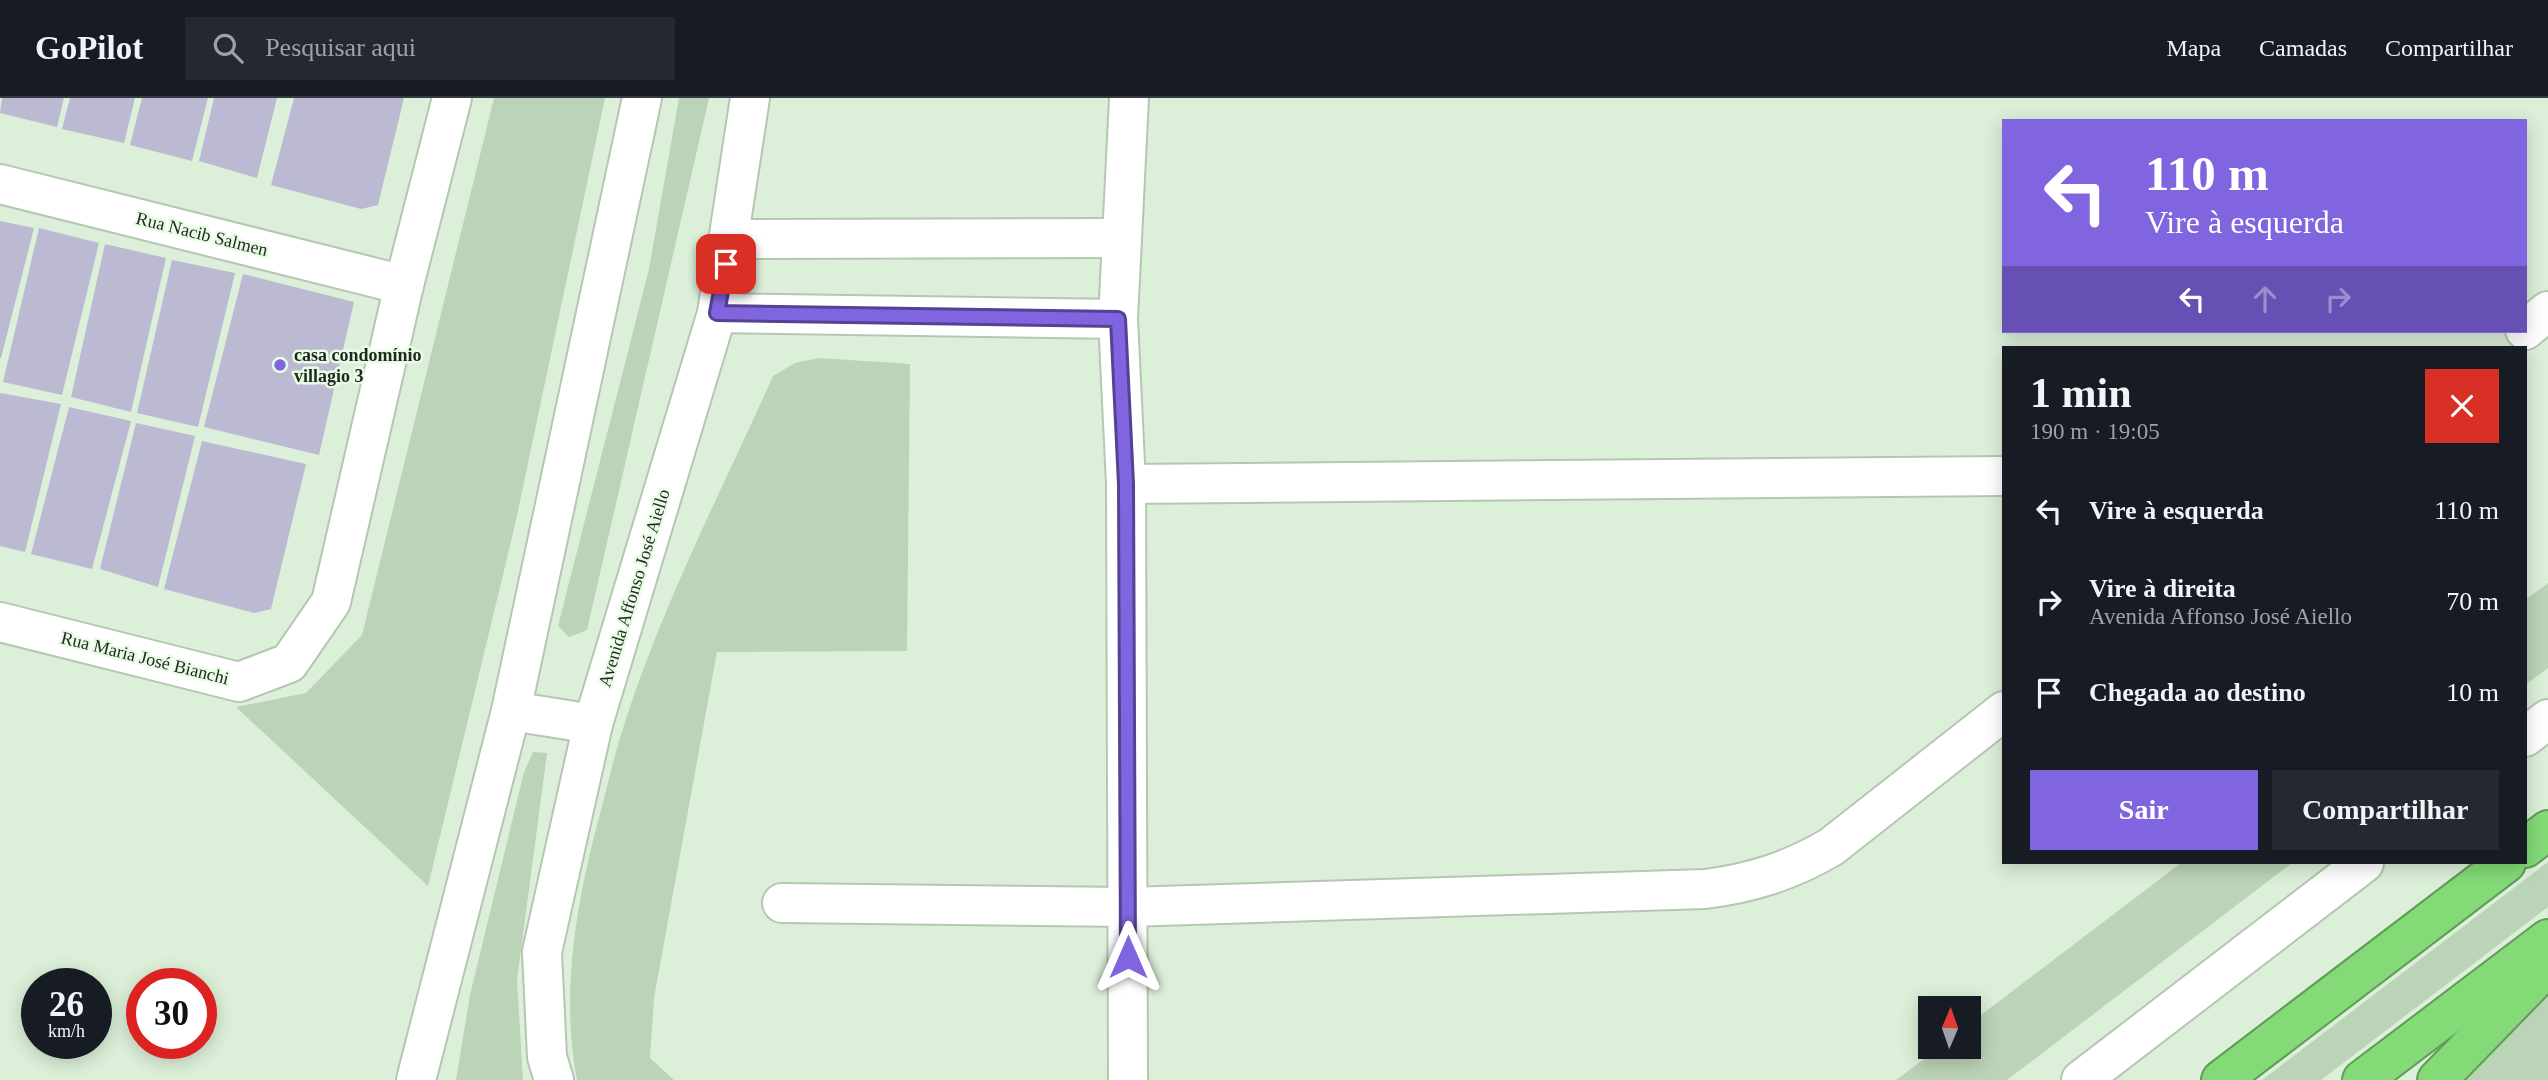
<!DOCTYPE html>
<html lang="pt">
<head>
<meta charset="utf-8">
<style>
  :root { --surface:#171b24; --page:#242831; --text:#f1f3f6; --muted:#9ea1a6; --line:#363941; --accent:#8165e0 }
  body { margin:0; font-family:Georgia,serif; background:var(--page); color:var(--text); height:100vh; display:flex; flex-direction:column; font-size:26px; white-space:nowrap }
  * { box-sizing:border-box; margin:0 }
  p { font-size:23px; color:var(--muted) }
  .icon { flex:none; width:38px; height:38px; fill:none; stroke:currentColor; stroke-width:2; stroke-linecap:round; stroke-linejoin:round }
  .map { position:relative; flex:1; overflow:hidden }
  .sheet { position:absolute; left:2002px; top:248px; width:525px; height:518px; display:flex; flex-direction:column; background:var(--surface); border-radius:0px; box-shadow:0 4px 18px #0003 }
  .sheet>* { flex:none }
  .hud { position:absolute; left:2002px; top:21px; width:525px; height:214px; border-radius:0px; box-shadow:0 4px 18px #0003; background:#8165e0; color:#fff; overflow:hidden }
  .needle { width:46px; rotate:2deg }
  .tools { position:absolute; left:1918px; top:898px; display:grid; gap:14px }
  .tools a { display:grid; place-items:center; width:63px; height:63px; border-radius:0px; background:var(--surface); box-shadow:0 4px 18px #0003; font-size:35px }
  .speed { position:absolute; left:21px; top:870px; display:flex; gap:14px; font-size:35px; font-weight:700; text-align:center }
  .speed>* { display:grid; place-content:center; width:91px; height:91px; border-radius:50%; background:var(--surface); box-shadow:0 4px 18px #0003; line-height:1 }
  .speed small { font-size:18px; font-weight:400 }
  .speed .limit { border:10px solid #d22; background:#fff; color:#111 }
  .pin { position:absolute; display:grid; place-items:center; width:60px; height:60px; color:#fff; margin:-30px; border-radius:14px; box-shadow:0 4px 10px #0006 }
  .me { position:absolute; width:77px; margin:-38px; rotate:0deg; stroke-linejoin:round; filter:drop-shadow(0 0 5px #0008) }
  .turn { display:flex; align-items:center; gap:24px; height:147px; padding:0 28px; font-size:32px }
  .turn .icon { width:91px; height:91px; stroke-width:2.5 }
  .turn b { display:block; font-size:49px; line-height:60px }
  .lanes { display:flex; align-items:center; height:66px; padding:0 28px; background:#0003; justify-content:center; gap:35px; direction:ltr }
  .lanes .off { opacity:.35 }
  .round { display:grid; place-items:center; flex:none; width:74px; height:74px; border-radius:0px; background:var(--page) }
  .head { display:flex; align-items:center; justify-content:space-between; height:119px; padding:0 28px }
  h1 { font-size:42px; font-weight:600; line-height:52px }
  .button { display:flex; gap:14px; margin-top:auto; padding:14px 28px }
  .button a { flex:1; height:80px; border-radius:0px; background:var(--accent); color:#fff; font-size:28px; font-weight:600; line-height:80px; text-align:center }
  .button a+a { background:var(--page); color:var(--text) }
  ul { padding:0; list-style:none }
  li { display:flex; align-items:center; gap:21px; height:91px; padding:0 28px }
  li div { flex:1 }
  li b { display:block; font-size:26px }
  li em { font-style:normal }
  header { display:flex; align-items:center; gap:42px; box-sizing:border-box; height:98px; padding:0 35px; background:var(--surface); border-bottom:2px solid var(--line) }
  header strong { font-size:33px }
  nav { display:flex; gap:38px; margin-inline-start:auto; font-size:24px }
  .search { width:490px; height:63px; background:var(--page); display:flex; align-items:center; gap:18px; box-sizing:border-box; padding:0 24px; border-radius:0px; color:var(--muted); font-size:26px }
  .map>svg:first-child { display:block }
</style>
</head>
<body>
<header>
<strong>GoPilot</strong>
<div class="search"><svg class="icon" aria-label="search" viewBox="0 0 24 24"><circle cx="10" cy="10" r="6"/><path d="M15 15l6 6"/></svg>Pesquisar aqui</div>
<nav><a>Mapa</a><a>Camadas</a><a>Compartilhar</a></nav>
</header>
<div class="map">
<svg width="2548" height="982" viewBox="0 0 2548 982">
  <rect width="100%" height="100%" fill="#dcf0d9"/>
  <g fill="#bbd3b7">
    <polygon points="494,0 605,0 515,427 428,788 236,609 306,595 362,537"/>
    <polygon points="679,0 709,0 587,532 569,539 558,528 649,171"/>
    <path d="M 819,260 L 910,266 L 907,553 L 717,554 L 654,900 L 650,960 L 674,982 L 577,982 C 560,893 577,801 600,716 C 608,685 615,654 625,624 C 663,505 722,392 773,278 L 795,265 Z"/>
    <polygon points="2548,485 2548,570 2525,587 2525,502"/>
    <polygon points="533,654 547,655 517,882 523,982 456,982 470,897 524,674"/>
    <polygon points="2548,764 2548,809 2321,982 2262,982"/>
    <polygon points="2181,765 2292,765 2007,982 1896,982 1940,949 1969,948 1969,926"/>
    <polygon points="2548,896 2548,982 2454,982"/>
  </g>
  <g fill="#bcb9d3">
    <polygon points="2,0 64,0 57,29 0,15"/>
    <polygon points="70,0 135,0 124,45 62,31"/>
    <polygon points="142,0 208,0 192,63 130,47"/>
    <polygon points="214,0 277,0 257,80 199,63"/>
    <polygon points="294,0 404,0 378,107 361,111 271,87"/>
    <polygon points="0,123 34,130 1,260 0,260"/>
    <polygon points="39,130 99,145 62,297 3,284"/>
    <polygon points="105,146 166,160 131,314 71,299"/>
    <polygon points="172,162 235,175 198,329 137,315"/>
    <polygon points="243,176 354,204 319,357 204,329"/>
    <polygon points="0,295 61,306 25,454 0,448"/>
    <polygon points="69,309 131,323 92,471 31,456"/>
    <polygon points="136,325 195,338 158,489 100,471"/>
    <polygon points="202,343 306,366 271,511 254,515 164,491"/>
  </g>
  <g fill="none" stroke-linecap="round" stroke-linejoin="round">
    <defs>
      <g id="minor">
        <polyline points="0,86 404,187"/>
        <polyline points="731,141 1122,140"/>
        <polyline points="717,215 1118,221"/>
        <polyline points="2525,232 2548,213"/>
        <polyline points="1126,386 2004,378"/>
        <polyline points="0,524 239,584 289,565 331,504 404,187 452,0"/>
        <polyline points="511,613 593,626"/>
        <polyline points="2525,639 2548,621"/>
        <path d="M 782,805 L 1127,809 L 1705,791 C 1752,785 1790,773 1831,749 L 2004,613"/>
        <polyline points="416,982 511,613 642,0"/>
        <polyline points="554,982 547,959 542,854 593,626 717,215 750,0"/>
        <polyline points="1128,982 1126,386 1118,221 1129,0"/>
        <polyline points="2081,982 2364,765"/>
      </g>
      <g id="highway">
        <polyline points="2525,750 2548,732"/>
        <polyline points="2221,982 2506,765"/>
        <polyline points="2362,982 2548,841"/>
        <polyline points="2437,982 2548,868"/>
      </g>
    </defs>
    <use href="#minor" stroke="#b5c7b2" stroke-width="42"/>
    <use href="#highway" stroke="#609b58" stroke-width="42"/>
    <use href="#minor" stroke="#fff" stroke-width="38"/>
    <use href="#highway" stroke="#83da77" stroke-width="38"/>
  </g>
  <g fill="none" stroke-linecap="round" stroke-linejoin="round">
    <defs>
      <polyline id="route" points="726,166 717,215 1118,221 1126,386 1128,859"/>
    </defs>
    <use href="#route" stroke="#544292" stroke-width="18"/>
    <use href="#route" stroke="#8165e0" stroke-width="12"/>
  </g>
  <circle fill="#8165e0" stroke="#e9fde6" stroke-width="2.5" cx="280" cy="267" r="7"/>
  <g text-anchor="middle" stroke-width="5" stroke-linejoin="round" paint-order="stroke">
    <g font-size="18" fill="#1f271e" stroke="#e9fde6">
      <text transform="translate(202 136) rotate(14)" y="6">Rua Nacib Salmen</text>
      <text transform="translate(634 490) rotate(-73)" y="6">Avenida Affonso José Aiello</text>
      <text transform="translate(145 560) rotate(14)" y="6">Rua Maria José Bianchi</text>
    </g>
    <g font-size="18" font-weight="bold" fill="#1f271e" stroke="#e9fde6" text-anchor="start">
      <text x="294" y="263">casa condomínio<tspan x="294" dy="21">villagio 3</tspan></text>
    </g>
  </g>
</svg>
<div class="tools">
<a><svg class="needle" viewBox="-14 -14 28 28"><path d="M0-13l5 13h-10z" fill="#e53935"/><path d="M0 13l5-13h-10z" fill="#9ea1a6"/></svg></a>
</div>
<div class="speed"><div>26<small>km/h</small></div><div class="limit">30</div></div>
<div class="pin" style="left:726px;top:166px;background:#d93025"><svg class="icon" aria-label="arrive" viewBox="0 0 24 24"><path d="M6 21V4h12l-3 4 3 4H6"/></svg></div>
<svg class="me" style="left:1128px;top:859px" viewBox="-20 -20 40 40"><path d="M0-17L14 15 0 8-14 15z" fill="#8165e0" stroke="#fff" stroke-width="4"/></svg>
<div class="hud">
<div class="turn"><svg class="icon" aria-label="left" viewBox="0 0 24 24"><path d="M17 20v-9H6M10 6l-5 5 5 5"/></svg><div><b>110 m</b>Vire à esquerda</div></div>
<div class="lanes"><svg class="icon" aria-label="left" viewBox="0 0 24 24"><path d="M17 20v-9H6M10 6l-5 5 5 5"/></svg><svg class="icon off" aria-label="ahead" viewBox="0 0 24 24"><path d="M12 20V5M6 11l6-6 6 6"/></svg><svg class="icon off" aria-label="right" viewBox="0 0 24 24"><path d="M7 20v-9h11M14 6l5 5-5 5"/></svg></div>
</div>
<section class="sheet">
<div class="head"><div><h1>1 min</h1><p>190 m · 19:05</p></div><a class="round" style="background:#d93025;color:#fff"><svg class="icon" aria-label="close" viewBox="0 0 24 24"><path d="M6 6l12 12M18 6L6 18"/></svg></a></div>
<ul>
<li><svg class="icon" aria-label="left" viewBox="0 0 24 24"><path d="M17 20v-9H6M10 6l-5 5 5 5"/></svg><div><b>Vire à esquerda</b></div><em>110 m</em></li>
<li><svg class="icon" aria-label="right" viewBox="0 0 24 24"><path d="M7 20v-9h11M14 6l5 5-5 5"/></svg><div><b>Vire à direita</b><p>Avenida Affonso José Aiello</p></div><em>70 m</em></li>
<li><svg class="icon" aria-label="arrive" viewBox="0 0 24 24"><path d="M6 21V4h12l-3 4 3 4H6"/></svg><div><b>Chegada ao destino</b></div><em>10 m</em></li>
</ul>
<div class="button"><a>Sair</a><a>Compartilhar</a></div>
</section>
</div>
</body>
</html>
